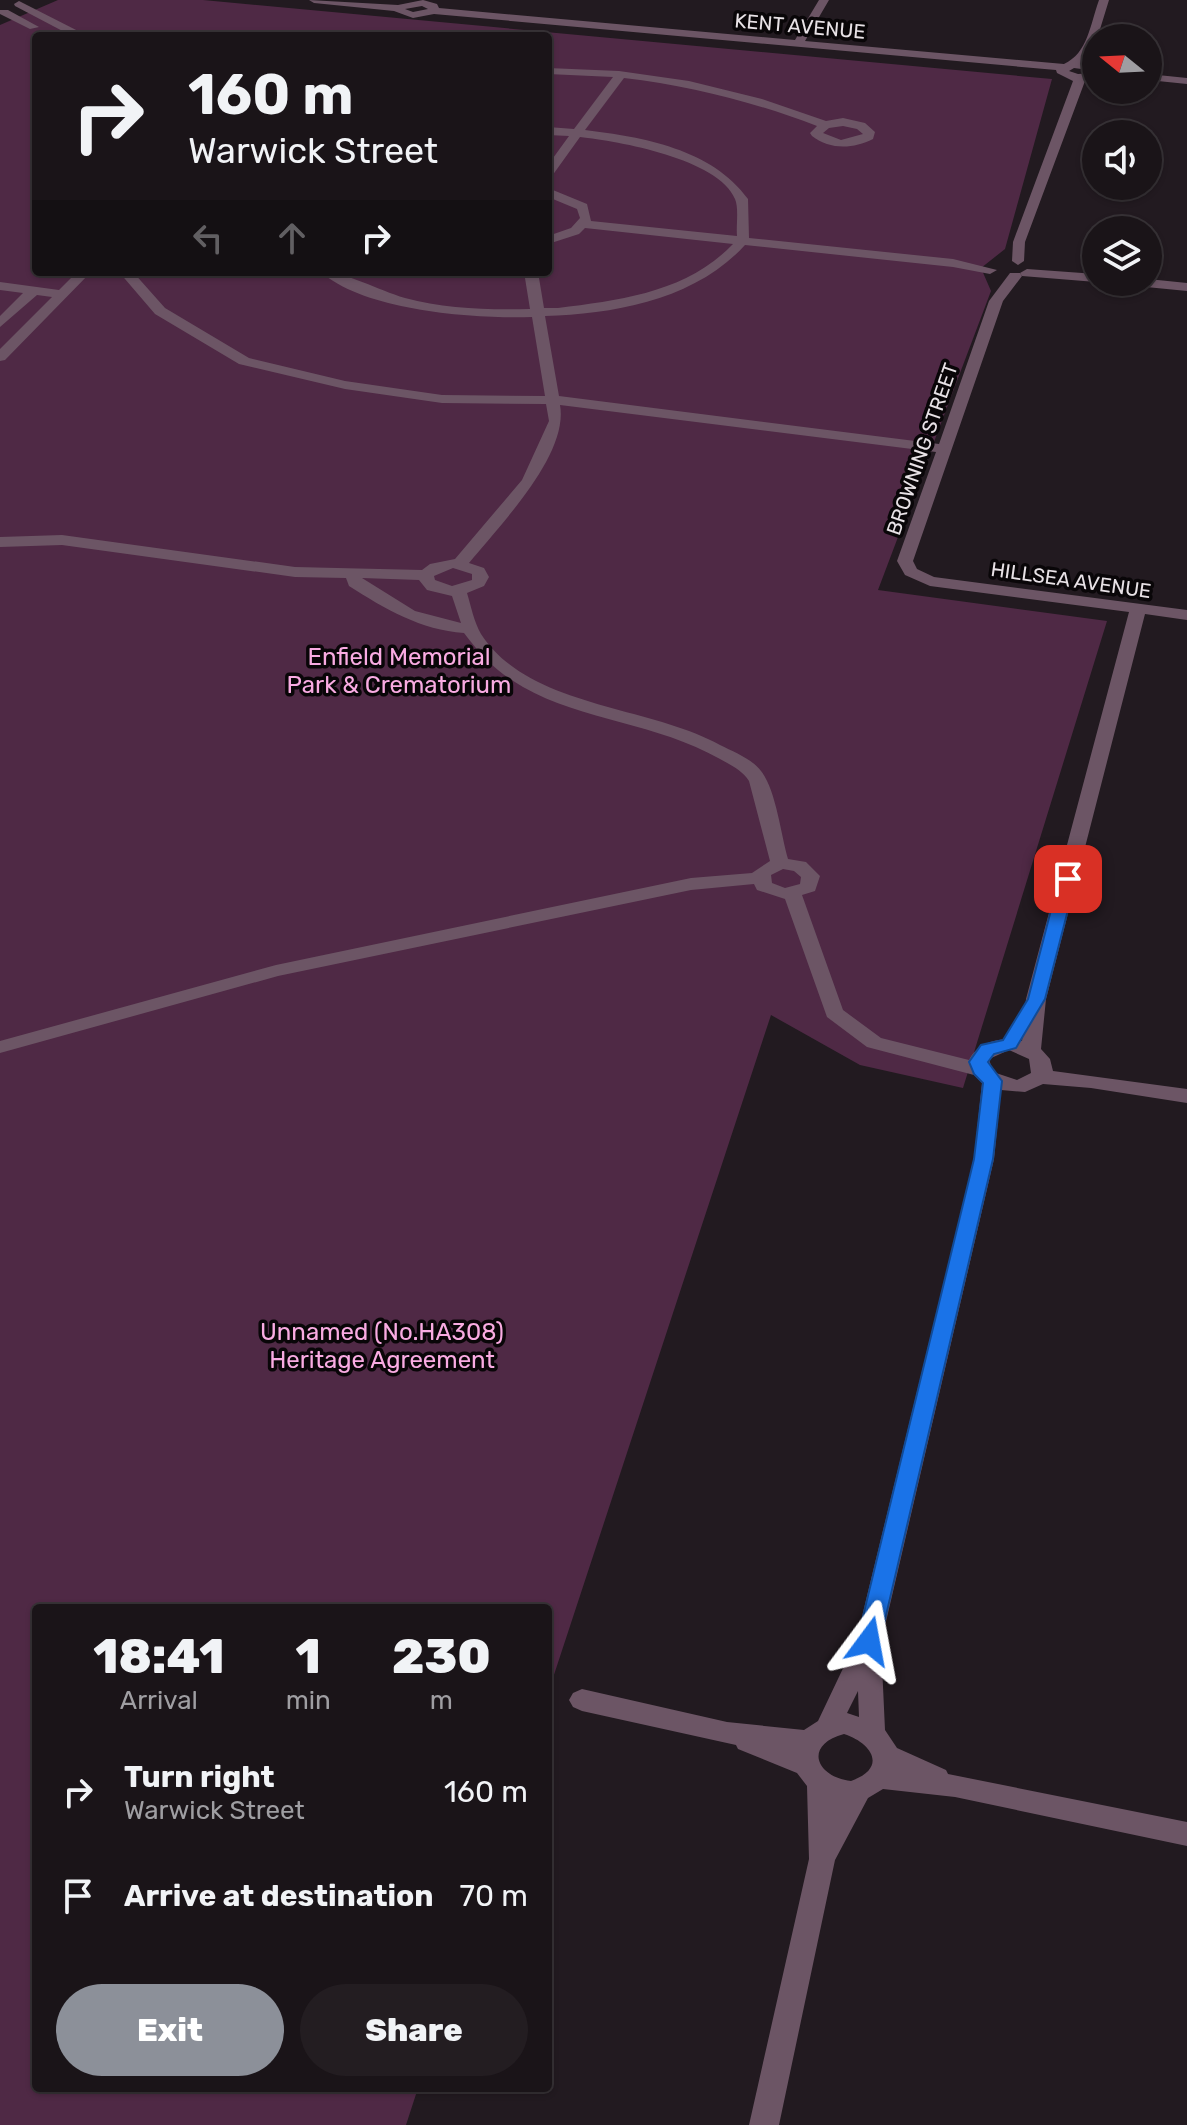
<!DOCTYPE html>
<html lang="en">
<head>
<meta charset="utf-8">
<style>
  :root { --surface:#1a1418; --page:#231d21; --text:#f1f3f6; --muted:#9f9ea2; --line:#383337; --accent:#8c9099 }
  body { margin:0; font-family:Rubik,sans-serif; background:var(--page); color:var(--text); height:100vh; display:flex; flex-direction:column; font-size:30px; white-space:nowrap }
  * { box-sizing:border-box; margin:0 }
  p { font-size:26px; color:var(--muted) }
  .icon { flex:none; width:44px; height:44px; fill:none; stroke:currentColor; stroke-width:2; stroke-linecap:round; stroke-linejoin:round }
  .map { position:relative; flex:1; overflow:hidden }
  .sheet { position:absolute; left:32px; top:1604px; width:520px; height:488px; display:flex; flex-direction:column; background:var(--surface); border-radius:8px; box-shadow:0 2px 6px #0004,0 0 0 2px var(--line) }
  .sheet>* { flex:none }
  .top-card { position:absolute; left:32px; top:32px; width:520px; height:244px; border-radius:8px; box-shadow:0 2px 6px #0004,0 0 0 2px var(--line); background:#1a1418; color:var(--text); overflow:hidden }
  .needle { width:52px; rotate:288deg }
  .buttons { position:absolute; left:1082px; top:24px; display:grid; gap:16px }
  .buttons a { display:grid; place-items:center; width:80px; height:80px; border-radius:50%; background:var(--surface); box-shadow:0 2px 6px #0004,0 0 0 2px var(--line); font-size:40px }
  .pin { position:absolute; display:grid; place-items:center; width:68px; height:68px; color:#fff; margin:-34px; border-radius:16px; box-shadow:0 4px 12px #0006 }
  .me { position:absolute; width:88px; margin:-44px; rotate:13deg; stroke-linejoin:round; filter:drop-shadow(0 0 6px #0008) }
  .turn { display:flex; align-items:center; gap:28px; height:168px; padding:0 24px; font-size:36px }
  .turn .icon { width:104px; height:104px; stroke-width:2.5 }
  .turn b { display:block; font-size:56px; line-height:68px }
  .lanes { display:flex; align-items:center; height:76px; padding:0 24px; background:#0003; justify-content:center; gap:40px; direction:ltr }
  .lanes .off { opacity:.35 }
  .eta { display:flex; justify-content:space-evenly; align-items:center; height:136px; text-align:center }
  .eta b { font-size:48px; font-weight:800; line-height:56px }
  .primary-button { display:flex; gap:16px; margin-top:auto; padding:16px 24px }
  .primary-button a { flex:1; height:92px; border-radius:48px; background:var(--accent); color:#fff; font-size:32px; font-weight:800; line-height:92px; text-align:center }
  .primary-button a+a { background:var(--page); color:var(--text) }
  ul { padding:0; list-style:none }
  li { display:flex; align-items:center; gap:24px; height:104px; padding:0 24px }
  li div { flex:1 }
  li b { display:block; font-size:30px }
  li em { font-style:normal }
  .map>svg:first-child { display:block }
</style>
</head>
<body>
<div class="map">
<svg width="1187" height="2125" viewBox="0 0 1187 2125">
  <rect width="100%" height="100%" fill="#221a20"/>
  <path fill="#4f2945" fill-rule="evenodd" d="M 58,0 L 203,0 L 1052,79 L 1005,249 L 981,268 L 991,291 L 878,590 L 1107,621 L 963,1088 L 860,1065 L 771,1015 L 548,1693 L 548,1608 L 36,1608 L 36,2088 L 418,2088 L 406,2125 L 0,2125 L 0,25 ZM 36,36 L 548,36 L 548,272 L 36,272 Z"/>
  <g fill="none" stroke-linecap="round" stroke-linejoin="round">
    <g fill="#6c5565" fill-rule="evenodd">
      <path d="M 309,0 L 398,5 L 423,0 L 437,4 L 439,8 L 795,40 L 819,0 L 829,0 L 805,41 L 1064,64 C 1088,53 1090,25 1099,0 L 1109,0 L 1093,52 L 1085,63 L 1096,65 L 1096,71 L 1074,68 L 1069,71 L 1078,74 L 1096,73 L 1096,79 L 1085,81 L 1025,242 L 1024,261 L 1018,265 L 1012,261 L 1013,242 L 1073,81 L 1057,73 L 1056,70 L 434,14 L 413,18 L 394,11 L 314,3 ZM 422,6 L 428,9 L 413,12 L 405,9 Z"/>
      <polygon points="19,1 84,34 86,36 72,36 15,6 14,4"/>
      <polygon points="0,10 8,10 39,27 30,29 0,14"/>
      <path d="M 548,68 L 619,71 L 689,81 L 762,99 L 826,121 L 843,118 L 865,123 L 875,132 L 873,139 C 853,149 830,150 812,136 L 810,133 L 817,126 C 754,102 691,86 624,78 L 585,130 C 643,137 712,149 748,199 L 749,238 L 953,259 L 997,270 L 990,274 L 953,267 L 745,245 C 696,299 616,314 545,316 L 559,396 L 939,444 L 989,301 L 1010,273 L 1020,273 L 1022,276 L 1003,301 L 913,561 L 917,569 L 934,577 L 1187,610 L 1187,620 L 1145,614 L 1046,999 L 1041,1049 L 1050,1059 L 1053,1071 L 1187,1089 L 1187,1103 L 1091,1088 L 1043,1084 L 1025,1092 L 1001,1090 L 994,1159 L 881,1643 L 885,1730 L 897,1748 L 946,1770 L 948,1774 L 1187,1822 L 1187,1846 L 955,1797 L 883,1789 L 868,1798 L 835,1860 L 779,2125 L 749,2125 L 809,1859 L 807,1786 L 797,1773 L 738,1749 L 736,1745 L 582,1711 L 573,1707 L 569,1700 L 573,1693 L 582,1689 L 727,1722 L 804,1730 L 818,1721 L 856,1641 L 974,1159 L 982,1083 L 974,1075 L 867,1047 L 827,1017 L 785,899 L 757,890 L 754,884 L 691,890 L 278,976 L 0,1053 L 0,1041 L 276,965 L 691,878 L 752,873 L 770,861 L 749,781 C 743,771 731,765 720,759 C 657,723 583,721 523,687 C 498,673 481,656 464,633 C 421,630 385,609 349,586 L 346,578 L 295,577 L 62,545 L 0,547 L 0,537 L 62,535 L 295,567 L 422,570 L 430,564 L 455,559 L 522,480 L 549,421 L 546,404 L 442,403 L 345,389 L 239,364 L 155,314 L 119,272 L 133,272 L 165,308 L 249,358 L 345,381 L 442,395 L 545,396 L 532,317 C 475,319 365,311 321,272 C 346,272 378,290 405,298 C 445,309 489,310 530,309 L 524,272 L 538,272 L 544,308 L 558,308 C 622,300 687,292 733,244 L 585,228 L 579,234 L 548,244 L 548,236 L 571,228 L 580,218 L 577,209 L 548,197 L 548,188 L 587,204 L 591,221 L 737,236 C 736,226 739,208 735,199 C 719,159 618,141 580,137 L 552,176 L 548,177 L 548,165 L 569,136 L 548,135 L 548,127 L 574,129 L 613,77 L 548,74 ZM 843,126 L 857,129 L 863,134 L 841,140 L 823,133 L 829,128 ZM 560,405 L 936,452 L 897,561 L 905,575 L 930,586 L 1129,612 L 1026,999 L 1022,1041 C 1003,1036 978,1041 969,1060 L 881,1038 L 843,1010 L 802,895 L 815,891 L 820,876 L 806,862 L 788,859 C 781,835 776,790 761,771 C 752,759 734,752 720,745 C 648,705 529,708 481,634 C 474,622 471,606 467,593 L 484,586 L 489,577 L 484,568 L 469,563 C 499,526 569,455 560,405 ZM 453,568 L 472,574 L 472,580 L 452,586 L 435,580 L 434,576 ZM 362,578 L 419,580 L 427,590 L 452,596 L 461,623 L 415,611 ZM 783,869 L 794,871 L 801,877 L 800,884 L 785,888 L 772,883 L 771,875 ZM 1009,1050 L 1029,1059 L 1031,1073 L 1017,1080 L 993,1072 L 989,1059 ZM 858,1691 L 859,1717 L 847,1713 ZM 844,1734 C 872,1743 888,1768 851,1781 C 816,1777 803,1745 844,1734 Z"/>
      <polygon points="1148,74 1187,78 1187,84 1148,80"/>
      <polygon points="1027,269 1096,274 1096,282 1022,276 1020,273"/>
      <polygon points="77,272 91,272 5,360 0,361 0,349 52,297 37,295 0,327 0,316 23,293 0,290 0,282 59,290"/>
      <polygon points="1148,279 1187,283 1187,291 1136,286 1129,282 1148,282"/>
    </g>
  </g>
  <polygon fill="#1a73e8" stroke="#114b97" stroke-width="2" points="1068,874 1076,879 1045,999 1016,1048 994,1054 988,1062 1002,1081 993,1159 880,1641 877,1648 869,1651 861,1648 857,1641 974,1159 983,1083 974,1074 969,1062 981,1045 1003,1040 1028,999 1059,879"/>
  <g text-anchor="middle" stroke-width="7" stroke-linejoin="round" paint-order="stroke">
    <g font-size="20" fill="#e8e2e6" stroke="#090608">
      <text transform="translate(800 26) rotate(5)" y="7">KENT AVENUE</text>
      <text transform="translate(922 449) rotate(-71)" y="7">BROWNING STREET</text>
      <text transform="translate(1071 580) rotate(8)" y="7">HILLSEA AVENUE</text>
    </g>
    <g font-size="24" fill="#f9abe2" stroke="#090608">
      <text x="399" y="665">Enfield Memorial<tspan x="399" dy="28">Park &amp; Crematorium</tspan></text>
      <text x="382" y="1340">Unnamed (No.HA308)<tspan x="382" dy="28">Heritage Agreement</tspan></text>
    </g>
  </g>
</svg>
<div class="buttons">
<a><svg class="needle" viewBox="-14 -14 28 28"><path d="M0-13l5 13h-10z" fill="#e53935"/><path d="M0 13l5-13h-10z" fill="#9f9ea2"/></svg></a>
<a><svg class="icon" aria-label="sound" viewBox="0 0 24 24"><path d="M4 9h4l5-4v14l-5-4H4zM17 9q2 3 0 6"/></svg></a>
<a><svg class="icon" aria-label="layers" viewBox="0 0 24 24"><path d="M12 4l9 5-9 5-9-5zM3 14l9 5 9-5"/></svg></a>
</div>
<div class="pin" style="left:1068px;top:879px;background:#d93025"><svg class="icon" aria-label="arrive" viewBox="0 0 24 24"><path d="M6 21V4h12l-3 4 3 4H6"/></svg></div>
<svg class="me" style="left:869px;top:1641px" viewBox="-20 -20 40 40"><path d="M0-17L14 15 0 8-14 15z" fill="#1a73e8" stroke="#fff" stroke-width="4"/></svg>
<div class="top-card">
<div class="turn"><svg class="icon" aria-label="right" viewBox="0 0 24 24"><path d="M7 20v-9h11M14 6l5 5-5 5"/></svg><div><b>160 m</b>Warwick Street</div></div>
<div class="lanes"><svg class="icon off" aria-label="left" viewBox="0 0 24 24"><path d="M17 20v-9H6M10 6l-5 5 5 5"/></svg><svg class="icon off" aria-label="ahead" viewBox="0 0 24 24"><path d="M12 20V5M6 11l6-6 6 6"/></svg><svg class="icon" aria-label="right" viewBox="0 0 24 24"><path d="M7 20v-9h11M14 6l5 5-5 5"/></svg></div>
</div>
<section class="sheet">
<div class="eta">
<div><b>18:41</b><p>Arrival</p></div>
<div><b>1</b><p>min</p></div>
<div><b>230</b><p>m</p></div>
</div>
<ul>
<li><svg class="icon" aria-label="right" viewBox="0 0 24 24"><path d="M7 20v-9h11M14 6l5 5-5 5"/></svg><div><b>Turn right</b><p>Warwick Street</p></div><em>160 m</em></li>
<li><svg class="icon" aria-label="arrive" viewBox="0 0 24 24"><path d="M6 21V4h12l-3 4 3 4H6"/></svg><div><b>Arrive at destination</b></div><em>70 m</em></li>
</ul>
<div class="primary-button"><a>Exit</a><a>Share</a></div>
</section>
</div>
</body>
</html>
